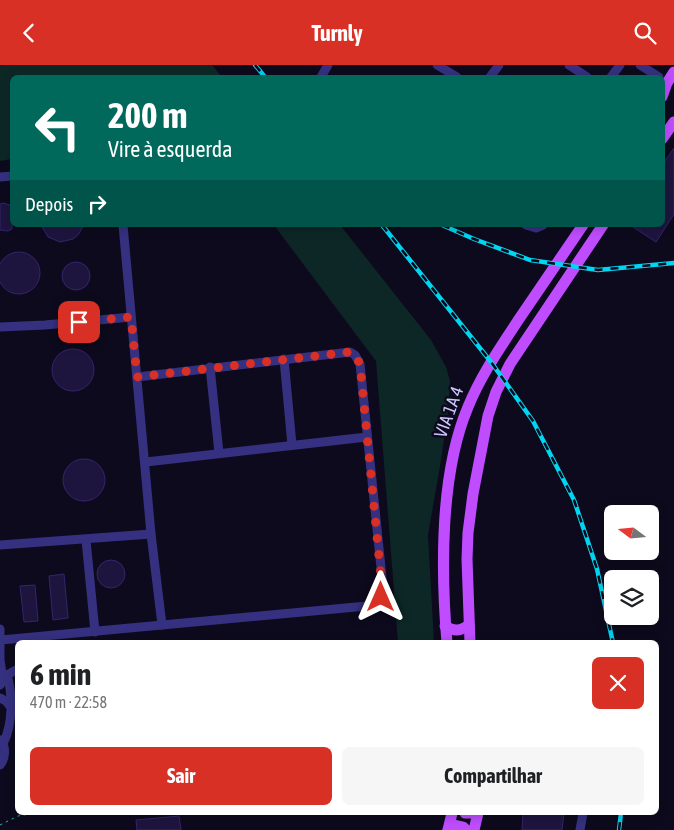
<!DOCTYPE html>
<html lang="pt">
<head>
<meta charset="utf-8">
<style>
  :root { --surface:#fff; --page:#f6f6f6; --text:#202124; --muted:#757577; --accent:#d93025 }
  body { margin:0; font-family:"Asap Condensed",sans-serif; background:var(--page); color:var(--text); height:100vh; display:flex; flex-direction:column; font-size:19px; white-space:nowrap }
  * { box-sizing:border-box; margin:0 }
  p { font-size:16px; color:var(--muted) }
  .icon { flex:none; width:28px; height:28px; fill:none; stroke:currentColor; stroke-width:2; stroke-linecap:round; stroke-linejoin:round }
  .map { position:relative; flex:1; overflow:hidden }
  .drawer { position:absolute; left:15px; top:575px; width:644px; height:175px; display:flex; flex-direction:column; background:var(--surface); border-radius:8px; box-shadow:0 2px 12px #0003 }
  .drawer>* { flex:none }
  .hud { position:absolute; left:10px; top:10px; width:655px; height:152px; border-radius:8px; box-shadow:0 2px 12px #0003; background:#00695c; color:#fff; overflow:hidden }
  .needle { width:32px; rotate:286deg }
  .controls { position:absolute; left:604px; top:440px; display:grid; gap:10px }
  .controls a { display:grid; place-items:center; width:55px; height:55px; border-radius:8px; background:var(--surface); box-shadow:0 2px 12px #0003; font-size:25px }
  .pin { position:absolute; display:grid; place-items:center; width:42px; height:42px; color:#fff; margin:-21px; border-radius:10px; box-shadow:0 2px 8px #0006 }
  .me { position:absolute; width:55px; margin:-28px; rotate:0deg; stroke-linejoin:round; filter:drop-shadow(0 0 4px #0008) }
  .turn { display:flex; align-items:center; gap:18px; height:105px; padding:0 15px; font-size:22px }
  .turn .icon { width:65px; height:65px; stroke-width:2.5 }
  .turn b { display:block; font-size:35px; line-height:42px }
  .then { display:flex; align-items:center; height:48px; padding:0 15px; background:#0003; gap:10px; font-size:19px }
  .round { display:grid; place-items:center; flex:none; width:52px; height:52px; border-radius:8px; background:var(--page) }
  .headline { display:flex; align-items:center; justify-content:space-between; height:85px; padding:0 15px }
  h1 { font-size:30px; font-weight:700; line-height:38px }
  .action { display:flex; gap:10px; margin-top:auto; padding:10px 15px }
  .action a { flex:1; height:58px; border-radius:8px; background:var(--accent); color:#fff; font-size:20px; font-weight:700; line-height:58px; text-align:center }
  .action a+a { background:var(--page); color:var(--text) }
  header { display:flex; justify-content:space-between; align-items:center; height:65px; padding:0 15px; background:var(--accent); color:#fff; font-size:22px; font-weight:700 }
  .map>svg:first-child { display:block }
</style>
</head>
<body>
<header><svg class="icon" aria-label="back" viewBox="0 0 24 24"><path d="M15 5l-7 7 7 7"/></svg>Turnly<svg class="icon" aria-label="search" viewBox="0 0 24 24"><circle cx="10" cy="10" r="6"/><path d="M15 15l6 6"/></svg></header>
<div class="map">
<svg width="674" height="765" viewBox="0 0 674 765">
  <rect width="100%" height="100%" fill="#0d0a1d"/>
  <g fill="#0d2727">
    <polygon points="0,0 212,0 222,12 12,12 12,94 0,96"/>
    <polygon points="274,160 340,160 431,275 446,302 450,316 448,347 440,401 428,470 434,577 398,577 376,296"/>
  </g>
  <g fill="#1e153f" stroke="#34256d">
    <polygon points="674,83 674,149 656,177 630,160 662,160 662,100"/>
    <polygon points="4,138 12,141 12,164 8,166 0,165 0,139"/>
    <polygon points="41,160 84,160 78,170 73,174 60,177 48,172"/>
    <circle cx="19" cy="208" r="21"/>
    <circle cx="76" cy="211" r="14"/>
    <circle cx="73" cy="305" r="21"/>
    <circle cx="84" cy="415" r="21"/>
    <circle cx="111" cy="509" r="14"/>
    <polygon points="64,509 68,553 53,555 49,511"/>
    <polygon points="35,520 38,556 24,557 20,521"/>
    <polygon points="523,748 564,748 562,765 522,765"/>
    <polygon points="179,751 181,765 137,765 136,755"/>
  </g>
  <g fill="none" stroke-linecap="round" stroke-linejoin="round">
    <polyline stroke="#24b5af" stroke-width="1" stroke-dasharray="2.5 4" stroke-linecap="butt" points="0,760 18,751 35,748"/>
    <g stroke="#353180" stroke-width="9">
      <polyline points="437,0 457,12"/>
      <polyline points="569,0 587,12"/>
      <polyline points="640,0 659,12"/>
      <polyline points="321,12 328,0"/>
      <polyline points="490,12 499,0"/>
      <polyline points="611,12 620,0"/>
      <polyline points="0,112 12,111"/>
      <polyline points="123,160 151,469 162,560"/>
      <polyline points="526,160 536,163 543,160"/>
      <polyline points="0,262 45,260 131,252"/>
      <polyline points="284,294 292,380"/>
      <polyline points="210,302 219,388"/>
      <polyline points="146,397 367,372"/>
      <polyline points="86,475 95,567"/>
      <polyline points="0,480 151,469"/>
      <polyline points="0,564 0,595 3,615"/>
      <path d="M 1,575 L 367,541 C 378,539 383,532 383,522 L 360,299 L 355,290 L 350,287 L 137,312"/>
      <polyline points="0,620 7,610 18,604"/>
      <polyline points="0,633 6,636 11,642"/>
      <path d="M 3,679 C 13,659 13,630 7,610"/>
      <path d="M 0,700 C 6,693 6,682 1,675"/>
      <polyline points="580,765 583,748"/>
    </g>
    <g stroke="#bf4dff" stroke-width="11">
      <polyline points="662,32 667,18 674,7"/>
      <polyline points="662,74 674,57"/>
      <path d="M 445,561 C 455,567 460,566 469,560"/>
      <path d="M 447,578 C 441,506 440,408 468,342 C 481,310 500,283 519,254 C 541,222 562,191 583,160"/>
      <polyline points="470,578 467,494 468,468 473,429 488,351 496,327 510,299 603,160"/>
      <polyline points="465,748 472,748"/>
      <polyline points="448,765 454,760 463,762 466,765"/>
      <polyline points="448,765 452,748"/>
      <polyline points="474,765 478,748"/>
    </g>
    <defs>
      <g id="rail">
        <polyline points="255,0 265,12"/>
        <polyline points="382,160 491,297 533,356 574,435 597,504 613,578"/>
        <polyline points="442,160 474,174 530,195 598,205 674,198"/>
        <polyline points="619,765 621,748"/>
      </g>
    </defs>
    <use href="#rail" stroke="#00d5f1" stroke-width="4.5"/>
    <use href="#rail" stroke="#0d0a1d" stroke-width="2.5" stroke-dasharray="8" stroke-linecap="butt"/>
  </g>
  <g fill="none" stroke-linecap="round" stroke-linejoin="round">
    <polyline stroke="#d93025" stroke-width="9" stroke-dasharray="0 16.2" points="79,257 131,252 137,312 350,287 355,290 360,299 382,522 381,532"/>
  </g>
  <g text-anchor="middle" stroke-width="5" stroke-linejoin="round" paint-order="stroke">
    <g font-size="18" fill="#cdc6ff" stroke="#0d0a1d">
      <text transform="translate(449 347) rotate(-70)" y="6">VIA 1A 4</text>
    </g>
  </g>
</svg>
<div class="controls">
<a><svg class="needle" viewBox="-14 -14 28 28"><path d="M0-13l5 13h-10z" fill="#e53935"/><path d="M0 13l5-13h-10z" fill="#757577"/></svg></a>
<a><svg class="icon" aria-label="layers" viewBox="0 0 24 24"><path d="M12 4l9 5-9 5-9-5zM3 14l9 5 9-5"/></svg></a>
</div>
<div class="pin" style="left:79px;top:257px;background:#d93025"><svg class="icon" aria-label="arrive" viewBox="0 0 24 24"><path d="M6 21V4h12l-3 4 3 4H6"/></svg></div>
<svg class="me" style="left:381px;top:532px" viewBox="-20 -20 40 40"><path d="M0-17L14 15 0 8-14 15z" fill="#d93025" stroke="#fff" stroke-width="4"/></svg>
<div class="hud">
<div class="turn"><svg class="icon" aria-label="left" viewBox="0 0 24 24"><path d="M17 20v-9H6M10 6l-5 5 5 5"/></svg><div><b>200 m</b>Vire à esquerda</div></div>
<div class="then">Depois<svg class="icon" aria-label="right" viewBox="0 0 24 24"><path d="M7 20v-9h11M14 6l5 5-5 5"/></svg></div>
</div>
<section class="drawer">
<div class="headline"><div><h1>6 min</h1><p>470 m · 22:58</p></div><a class="round" style="background:#d93025;color:#fff"><svg class="icon" aria-label="close" viewBox="0 0 24 24"><path d="M6 6l12 12M18 6L6 18"/></svg></a></div>
<div class="action"><a>Sair</a><a>Compartilhar</a></div>
</section>
</div>
</body>
</html>
